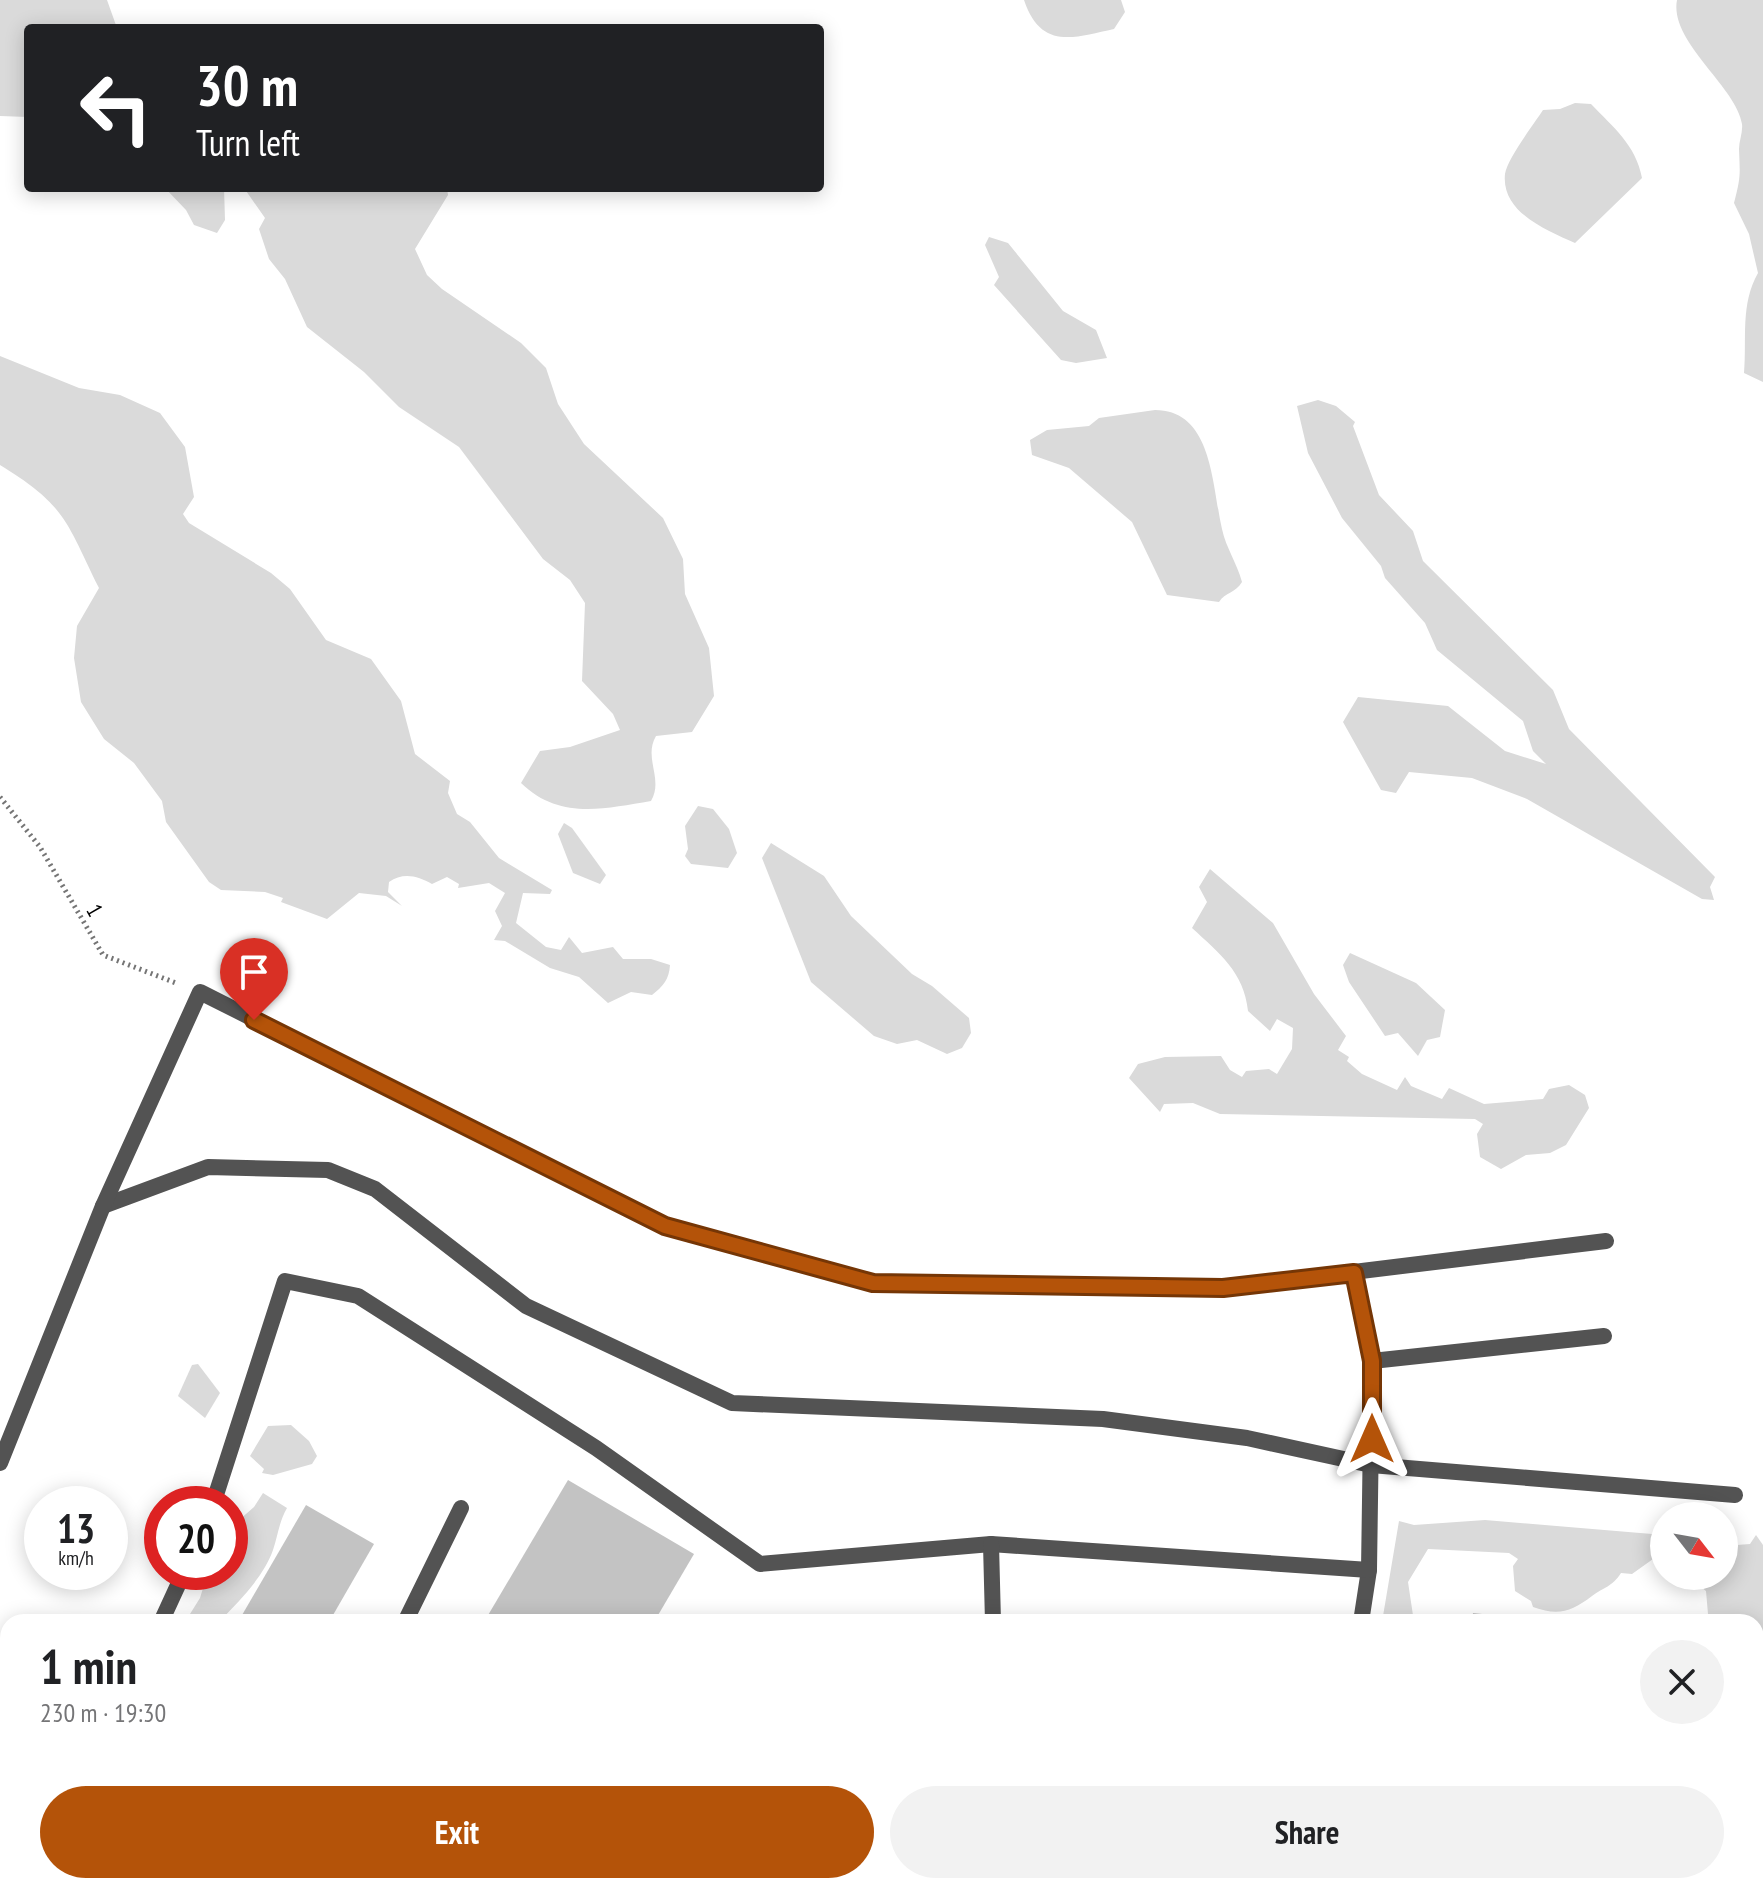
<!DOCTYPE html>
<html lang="en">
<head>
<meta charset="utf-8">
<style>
  :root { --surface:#fff; --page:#f2f2f2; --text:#202124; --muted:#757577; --accent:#b45309 }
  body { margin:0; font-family:"PT Sans Narrow",sans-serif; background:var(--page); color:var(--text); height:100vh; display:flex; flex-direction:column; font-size:30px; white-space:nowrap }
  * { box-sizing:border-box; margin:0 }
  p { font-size:26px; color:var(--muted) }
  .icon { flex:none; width:44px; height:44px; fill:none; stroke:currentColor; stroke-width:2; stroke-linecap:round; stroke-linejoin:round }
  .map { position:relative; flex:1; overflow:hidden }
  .details { position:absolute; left:0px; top:1614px; width:1764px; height:280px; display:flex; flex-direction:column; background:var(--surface); border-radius:24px 24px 0 0; box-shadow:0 4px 20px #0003 }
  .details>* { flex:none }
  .guide { position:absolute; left:24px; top:24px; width:800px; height:168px; border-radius:8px; box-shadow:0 4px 20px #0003; background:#202124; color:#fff; overflow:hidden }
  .needle { width:52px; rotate:121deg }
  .tools { position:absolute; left:1650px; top:1502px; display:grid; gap:16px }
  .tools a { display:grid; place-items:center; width:88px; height:88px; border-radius:50%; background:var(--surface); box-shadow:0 4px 20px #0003; font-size:40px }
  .speed { position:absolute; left:24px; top:1486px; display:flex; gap:16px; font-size:40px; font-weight:700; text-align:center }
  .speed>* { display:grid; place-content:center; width:104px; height:104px; border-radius:50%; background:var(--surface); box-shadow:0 4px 20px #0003; line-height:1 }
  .speed small { font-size:20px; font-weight:400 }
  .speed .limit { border:12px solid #d22; background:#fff; color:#111 }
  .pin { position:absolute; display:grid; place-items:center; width:68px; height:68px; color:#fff; margin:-82px -34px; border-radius:50% 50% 50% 0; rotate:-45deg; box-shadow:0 0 8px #0007 }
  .pin .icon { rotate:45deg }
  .me { position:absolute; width:88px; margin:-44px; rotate:0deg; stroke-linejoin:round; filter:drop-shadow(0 0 6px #0008) }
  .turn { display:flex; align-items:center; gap:28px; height:168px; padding:0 40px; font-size:36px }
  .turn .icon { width:104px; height:104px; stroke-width:2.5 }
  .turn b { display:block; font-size:56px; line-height:68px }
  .round { display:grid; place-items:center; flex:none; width:84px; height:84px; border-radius:42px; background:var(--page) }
  .summary { display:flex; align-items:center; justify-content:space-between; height:136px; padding:0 40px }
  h1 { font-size:48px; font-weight:600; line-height:60px }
  .cta { display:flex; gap:16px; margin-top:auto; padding:16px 40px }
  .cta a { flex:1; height:92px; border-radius:48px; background:var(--accent); color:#fff; font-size:32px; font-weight:600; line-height:92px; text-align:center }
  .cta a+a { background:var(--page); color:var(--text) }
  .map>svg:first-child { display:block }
</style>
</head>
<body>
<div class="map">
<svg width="1763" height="1894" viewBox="0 0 1763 1894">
  <rect width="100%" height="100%" fill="#fff"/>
  <g fill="#dadada">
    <polygon points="0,0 107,0 117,28 28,28 28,117 0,116"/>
    <path d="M 1024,0 L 1121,0 L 1125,12 L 1114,29 C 1073,38 1041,50 1024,0 Z"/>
    <path d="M 1677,0 L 1763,0 L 1763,382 L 1744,373 C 1747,338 1740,305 1758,273 L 1749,234 L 1734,203 C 1741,176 1740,175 1739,149 C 1739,141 1743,132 1742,124 C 1736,86 1669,42 1677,0 Z"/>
    <path d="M 1575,103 L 1591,104 C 1613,127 1636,145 1642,178 L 1575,243 C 1546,230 1501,212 1505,174 C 1507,159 1534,124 1543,110 L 1560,109 Z"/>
    <polygon points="165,188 224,188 225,220 217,233 194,225 186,210"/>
    <path d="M 244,188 L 447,188 L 448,195 L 415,249 L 427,275 L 442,289 L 521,343 L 546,368 L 558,404 L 584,444 L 663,518 L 683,559 L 685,594 L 709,648 L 714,696 L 692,732 L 656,736 C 643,758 664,779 651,801 C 603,809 559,820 521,783 L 540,751 L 570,747 L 620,730 L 613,714 L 582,681 L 585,603 L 570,580 L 543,559 L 459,447 L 399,407 L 364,372 L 307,327 L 285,279 L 269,259 L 259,229 L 265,218 Z"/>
    <polygon points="989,237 1008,243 1063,311 1096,330 1107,358 1076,363 1061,360 994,285 999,277 985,245"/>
    <path d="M 0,356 L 79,388 L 120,395 L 160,413 L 185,447 L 194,497 L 183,514 L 189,523 L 271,573 L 290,589 L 326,640 L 371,659 L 401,701 L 415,754 L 450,781 L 448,793 L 457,814 L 470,822 L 499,858 L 552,890 L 550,894 L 523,893 L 516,923 L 546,947 L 561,950 L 569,937 L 582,953 L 613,947 L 623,959 L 651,959 L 670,965 C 669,980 663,986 652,995 L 631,992 L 608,1003 L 579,977 L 550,968 L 505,941 L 494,940 L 502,926 L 495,911 L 505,893 L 489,883 L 458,888 L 459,884 L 447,877 L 432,884 C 418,876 403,872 389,882 L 388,892 L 402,906 L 386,896 L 359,893 L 327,919 L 281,902 L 283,898 L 265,892 L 221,890 L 209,882 L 166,822 L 162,801 L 134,763 L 104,739 L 81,702 L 74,658 L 77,626 L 99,588 C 66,522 67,506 0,465 Z"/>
    <polygon points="1318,400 1336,406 1355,422 1353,426 1379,495 1413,531 1423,561 1553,690 1569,729 1715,877 1710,887 1714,900 1702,899 1527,799 1472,778 1409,772 1396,793 1381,790 1343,722 1358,697 1448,706 1505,751 1546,764 1533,751 1523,721 1437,650 1425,623 1385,578 1381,566 1342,518 1308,453 1297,406"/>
    <path d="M 1155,410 C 1213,410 1212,486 1222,529 C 1226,548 1237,563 1242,582 C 1236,593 1225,592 1219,602 L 1167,595 L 1132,522 L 1069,468 L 1032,455 L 1030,440 L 1047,430 L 1089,426 L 1099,418 Z"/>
    <polygon points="698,806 713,809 729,829 737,853 728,868 691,864 685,856 688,849 685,826"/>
    <polygon points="564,823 572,828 606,875 600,884 573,873 558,834"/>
    <polygon points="771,843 824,876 851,916 912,974 932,986 969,1018 971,1033 962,1048 947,1054 917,1040 897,1044 874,1036 811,982 762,858"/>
    <path d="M 1210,869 L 1273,923 L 1314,994 L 1346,1036 L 1338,1050 L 1349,1057 L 1347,1061 L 1362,1074 L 1397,1090 L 1405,1077 L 1411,1086 L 1442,1099 L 1449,1088 L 1484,1104 L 1543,1099 L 1549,1089 L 1569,1085 L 1585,1095 L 1589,1108 L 1566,1145 L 1550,1153 L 1526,1155 L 1501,1169 L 1480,1157 L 1477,1134 L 1483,1124 L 1475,1119 L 1220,1114 L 1193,1103 L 1164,1104 L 1160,1112 L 1129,1078 L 1138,1064 L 1165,1057 L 1221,1056 L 1230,1070 L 1242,1077 L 1246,1071 L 1269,1069 L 1277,1074 L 1292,1049 L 1293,1028 L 1277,1019 L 1270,1031 L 1248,1011 C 1244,972 1219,953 1192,928 L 1207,902 L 1199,887 Z"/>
    <polygon points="1350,953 1416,983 1445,1010 1440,1037 1427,1040 1418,1056 1398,1033 1385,1036 1349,982 1343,965"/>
    <polygon points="198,1364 220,1393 205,1418 178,1396 192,1365"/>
    <polygon points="291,1425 309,1441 317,1456 312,1464 273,1475 262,1473 264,1469 250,1456 268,1426"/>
    <path d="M 263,1493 L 287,1508 C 279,1522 278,1535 273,1550 C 263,1578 239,1601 219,1622 L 185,1622 L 200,1598 L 208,1572 L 230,1572 L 230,1528 L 254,1507 Z"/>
    <path d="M 1485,1520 L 1664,1535 L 1664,1558 L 1660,1554 L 1632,1574 L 1621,1573 C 1612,1587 1604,1587 1592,1596 C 1571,1612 1558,1616 1533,1607 L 1531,1601 L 1515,1591 L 1513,1566 L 1518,1559 L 1509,1553 L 1428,1549 L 1408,1582 L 1414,1622 L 1382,1622 L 1399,1521 L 1414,1525 Z"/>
    <polygon points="1756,1535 1763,1545 1763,1700 1756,1689 1756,1622 1713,1622 1708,1614 1706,1591 1688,1576 1724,1576 1724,1546 1750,1544"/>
    <polygon points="0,1807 8,1811 8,1842 0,1849"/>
    <polygon points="1357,1886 1408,1886 1410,1894 1356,1894"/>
    <polygon points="1638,1886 1667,1886 1670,1894 1637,1894"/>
  </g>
  <g fill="#c3c3c3">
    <polygon points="568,1480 694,1554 654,1622 484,1622"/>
    <polygon points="306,1505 374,1544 329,1622 238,1622"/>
    <polygon points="1473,1613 1538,1620 1538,1622 1472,1622"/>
    <polygon points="1559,1886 1622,1886 1624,1889 1615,1894 1564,1894"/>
  </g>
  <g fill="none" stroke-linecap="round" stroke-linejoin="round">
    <polyline stroke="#757575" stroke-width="5" stroke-dasharray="2 4" stroke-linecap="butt" points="0,797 40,847 103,955 176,983"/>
    <g stroke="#535353" stroke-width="16">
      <polyline points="103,1206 208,1167 328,1170 375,1189 526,1306 732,1403 1103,1419 1247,1438 1371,1465 1735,1495"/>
      <polyline points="1354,1273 1372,1361 1369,1570 1361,1622"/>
      <polyline points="1372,1361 1604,1336"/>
      <polyline points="0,1463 103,1206 200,992 665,1226 873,1283 1223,1288 1606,1241"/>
      <polyline points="213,1504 285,1281 358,1296 596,1448 760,1564 991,1544 1369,1570"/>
      <polyline points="991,1544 993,1622"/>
      <polyline points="161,1622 184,1572"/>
      <polyline points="405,1622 461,1508"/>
      <polyline points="1756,1862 1763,1846"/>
      <polyline points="1756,1874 1761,1894"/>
      <polyline points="901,1886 955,1894"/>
      <polyline points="721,1894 725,1886"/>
      <polyline points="1262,1894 1280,1886"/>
    </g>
    <g stroke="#535353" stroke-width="16">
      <polyline points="0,1657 8,1660"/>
      <polyline points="562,1886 573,1894"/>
    </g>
  </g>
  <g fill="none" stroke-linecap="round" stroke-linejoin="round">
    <defs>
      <polyline id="route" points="254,1020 665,1226 873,1283 1223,1288 1354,1273 1372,1361 1372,1439"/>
    </defs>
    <use href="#route" stroke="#753606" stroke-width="20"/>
    <use href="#route" stroke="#b45309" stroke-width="14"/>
  </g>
  <g text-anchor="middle" stroke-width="6" stroke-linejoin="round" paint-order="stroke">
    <g font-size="22" fill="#000" stroke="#fff">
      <text transform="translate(95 910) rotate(60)" y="8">1</text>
    </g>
  </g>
</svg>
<div class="tools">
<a><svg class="needle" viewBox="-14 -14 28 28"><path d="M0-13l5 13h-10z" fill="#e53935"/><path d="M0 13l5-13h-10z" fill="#757577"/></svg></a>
</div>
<div class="speed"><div>13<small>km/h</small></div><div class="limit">20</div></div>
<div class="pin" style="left:254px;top:1020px;background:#d93025"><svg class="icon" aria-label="arrive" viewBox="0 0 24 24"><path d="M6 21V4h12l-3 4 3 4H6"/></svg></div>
<svg class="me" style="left:1372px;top:1439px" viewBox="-20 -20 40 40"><path d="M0-17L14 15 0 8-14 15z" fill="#b45309" stroke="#fff" stroke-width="4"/></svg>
<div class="guide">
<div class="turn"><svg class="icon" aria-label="left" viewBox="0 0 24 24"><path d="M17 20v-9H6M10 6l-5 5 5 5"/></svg><div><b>30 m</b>Turn left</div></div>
</div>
<section class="details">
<div class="summary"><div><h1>1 min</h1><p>230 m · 19:30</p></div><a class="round"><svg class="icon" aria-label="close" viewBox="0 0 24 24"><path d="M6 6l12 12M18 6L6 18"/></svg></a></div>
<div class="cta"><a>Exit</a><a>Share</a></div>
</section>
</div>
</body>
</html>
